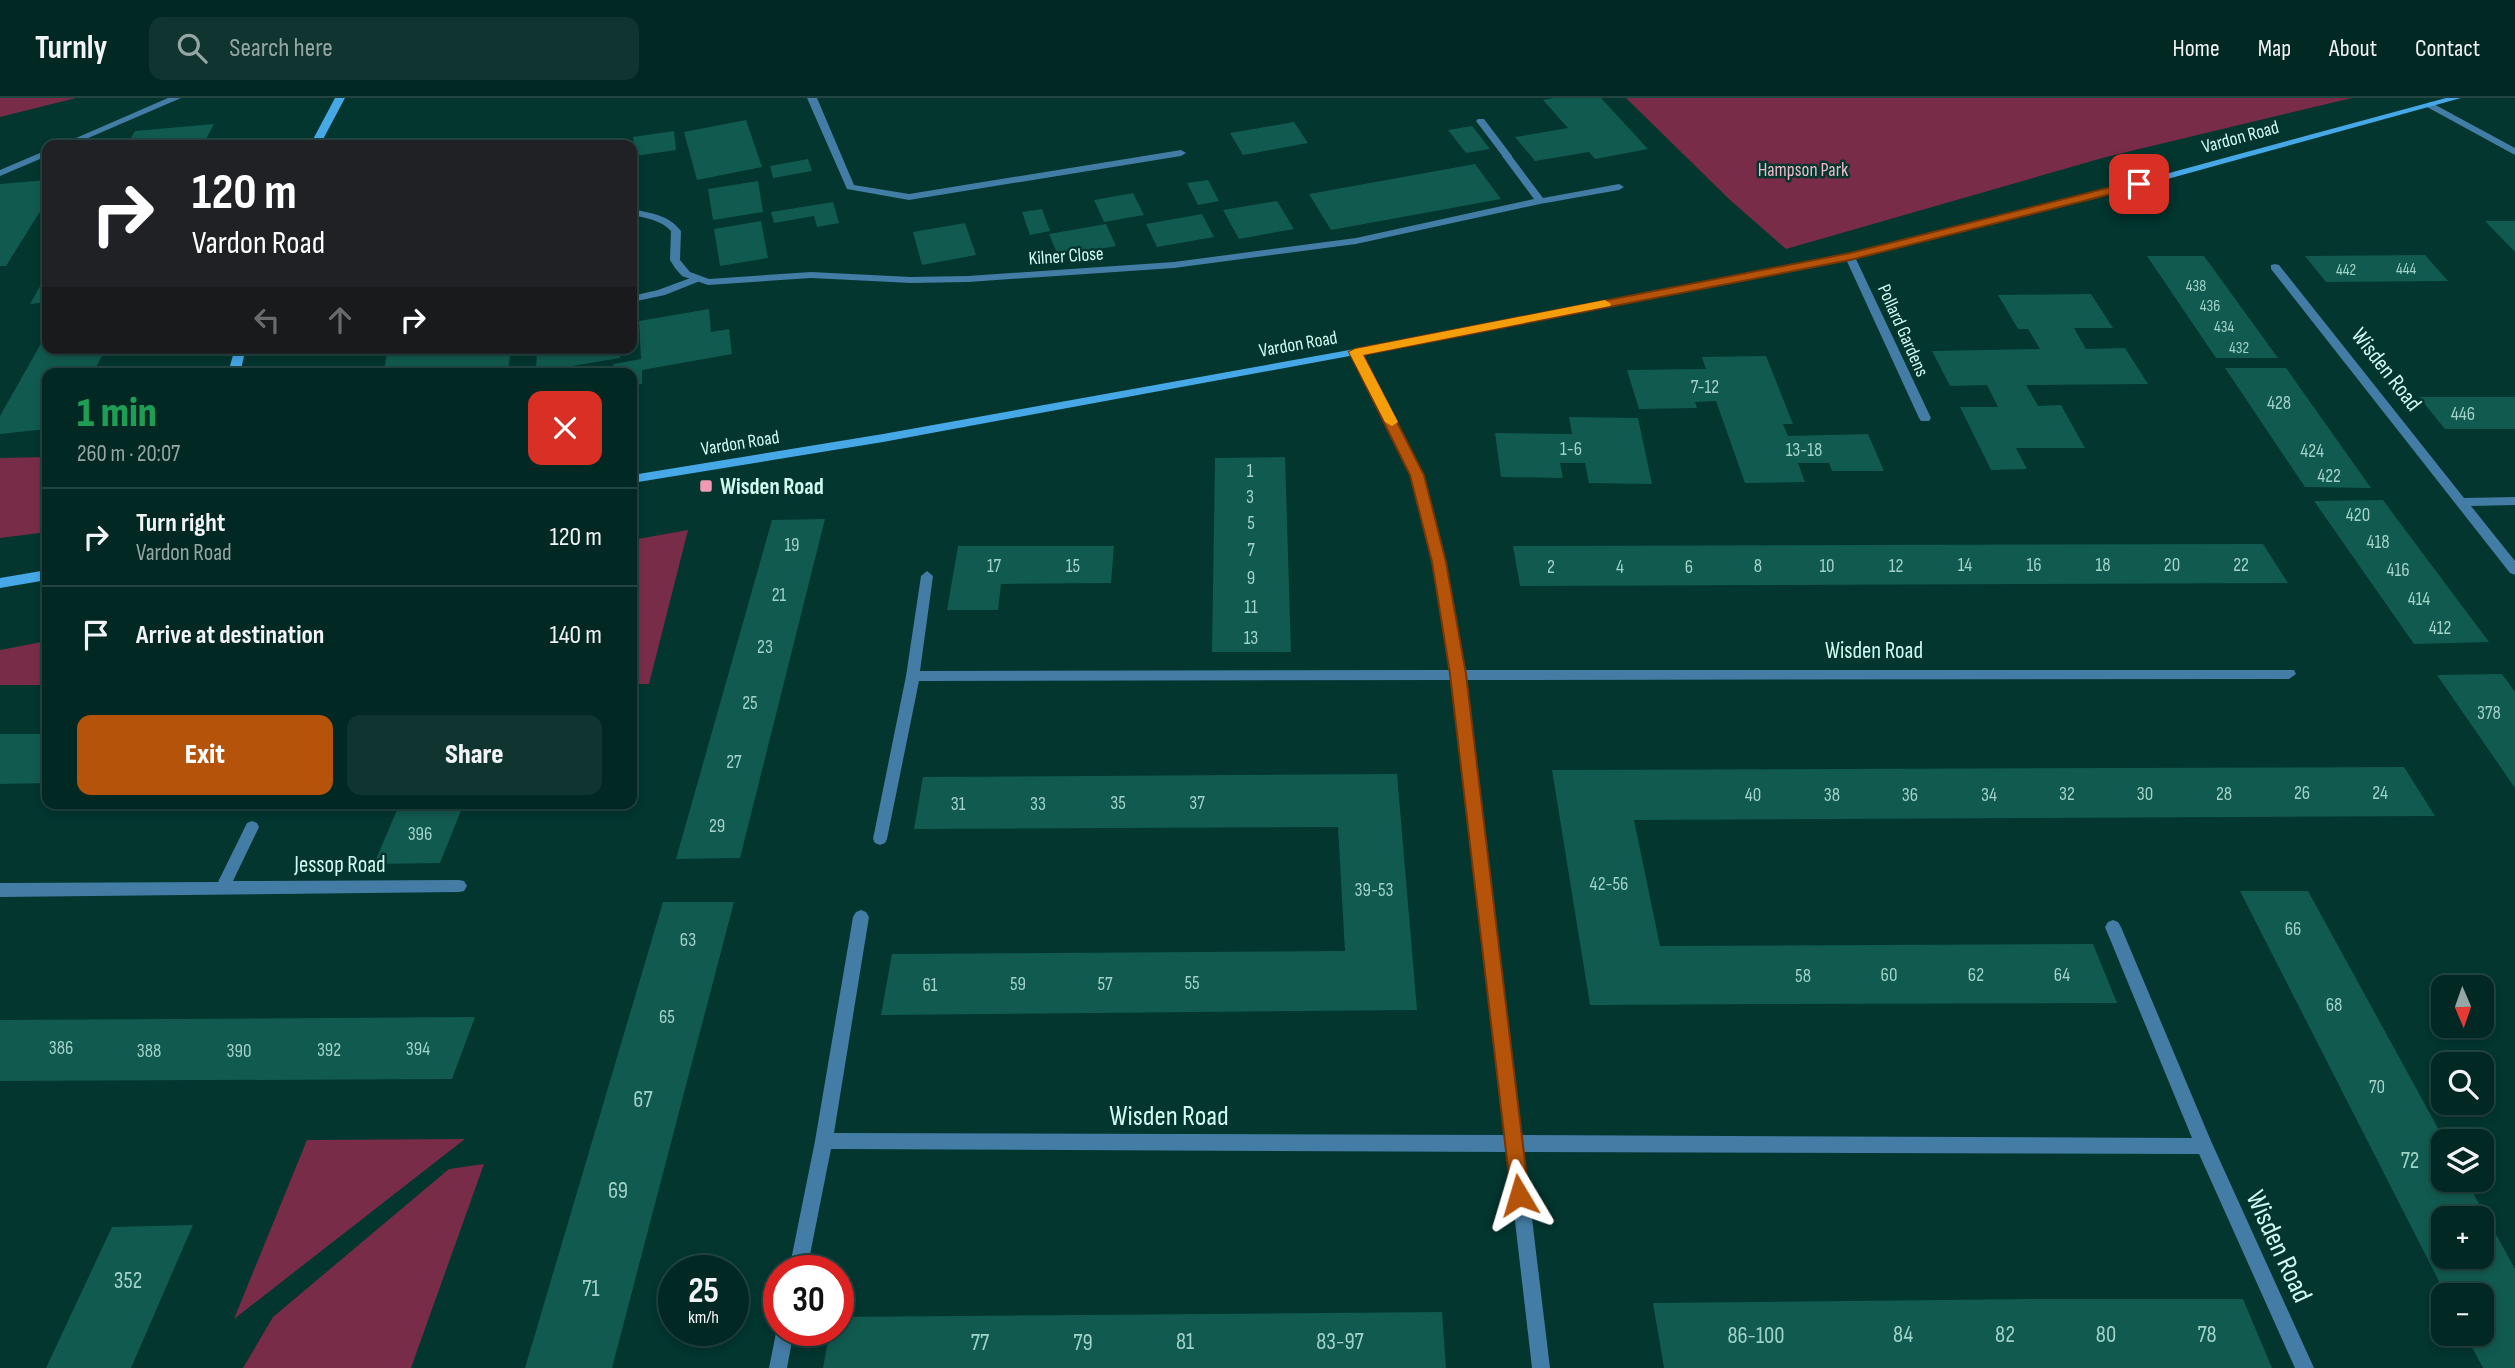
<!DOCTYPE html>
<html lang="en">
<head>
<meta charset="utf-8">
<style>
  :root { --surface:#022823; --page:#103430; --text:#f1f3f6; --muted:#96a6a6; --line:#234441; --accent:#b45309 }
  body { margin:0; font-family:"Sofia Sans Condensed",sans-serif; background:var(--page); color:var(--text); height:100vh; display:flex; flex-direction:column; font-size:26px; white-space:nowrap }
  * { box-sizing:border-box; margin:0 }
  p { font-size:23px; color:var(--muted) }
  .icon { flex:none; width:38px; height:38px; fill:none; stroke:currentColor; stroke-width:2; stroke-linecap:round; stroke-linejoin:round }
  .map { position:relative; flex:1; overflow:hidden }
  .side { position:absolute; left:42px; top:270px; width:595px; height:441px; display:flex; flex-direction:column; background:var(--surface); border-radius:14px; box-shadow:0 4px 10px #0003,0 0 0 2px var(--line) }
  .side>* { flex:none }
  .guide { position:absolute; left:42px; top:42px; width:595px; height:214px; border-radius:14px; box-shadow:0 4px 10px #0003,0 0 0 2px var(--line); background:#202124; color:#fff; overflow:hidden }
  .needle { width:46px; rotate:178deg }
  .fabs { position:absolute; left:2431px; top:877px; display:grid; gap:14px }
  .fabs a { display:grid; place-items:center; width:63px; height:63px; border-radius:14px; background:var(--surface); box-shadow:0 4px 10px #0003,0 0 0 2px var(--line); font-size:35px }
  .speed { position:absolute; left:658px; top:1157px; display:flex; gap:14px; font-size:35px; font-weight:700; text-align:center }
  .speed>* { display:grid; place-content:center; width:91px; height:91px; border-radius:50%; background:var(--surface); box-shadow:0 4px 10px #0003,0 0 0 2px var(--line); line-height:1 }
  .speed small { font-size:18px; font-weight:400 }
  .speed .limit { border:10px solid #d22; background:#fff; color:#111 }
  .pin { position:absolute; display:grid; place-items:center; width:60px; height:60px; color:#fff; margin:-30px; border-radius:14px; box-shadow:0 4px 10px #0006 }
  .me { position:absolute; width:77px; margin:-38px; rotate:353deg; stroke-linejoin:round; filter:drop-shadow(0 0 5px #0008) }
  .turn { display:flex; align-items:center; gap:24px; height:147px; padding:0 35px; font-size:32px }
  .turn .icon { width:91px; height:91px; stroke-width:2.5 }
  .turn b { display:block; font-size:49px; line-height:60px }
  .lanes { display:flex; align-items:center; height:66px; padding:0 35px; background:#0003; justify-content:center; gap:35px; direction:ltr }
  .lanes .off { opacity:.35 }
  .round { display:grid; place-items:center; flex:none; width:74px; height:74px; border-radius:14px; background:var(--page) }
  .head { display:flex; align-items:center; justify-content:space-between; height:119px; padding:0 35px }
  h1 { font-size:42px; font-weight:800; line-height:52px; color:#1e9e55 }
  .primary-button { display:flex; gap:14px; margin-top:auto; padding:14px 35px }
  .primary-button a { flex:1; height:80px; border-radius:14px; background:var(--accent); color:#fff; font-size:28px; font-weight:800; line-height:80px; text-align:center }
  .primary-button a+a { background:var(--page); color:var(--text) }
  ul { padding:0; list-style:none }
  li { display:flex; align-items:center; gap:21px; height:98px; padding:0 35px; border-top:2px solid var(--line) }
  li div { flex:1 }
  li b { display:block; font-size:26px }
  li em { font-style:normal }
  header { display:flex; align-items:center; gap:42px; box-sizing:border-box; height:98px; padding:0 35px; background:var(--surface); border-bottom:2px solid var(--line) }
  header strong { font-size:33px }
  nav { display:flex; gap:38px; margin-inline-start:auto; font-size:24px }
  .search { width:490px; height:63px; background:var(--page); display:flex; align-items:center; gap:18px; box-sizing:border-box; padding:0 24px; border-radius:14px; color:var(--muted); font-size:26px }
  .map>svg:first-child { display:block }
</style>
</head>
<body>
<header>
<strong>Turnly</strong>
<div class="search"><svg class="icon" aria-label="search" viewBox="0 0 24 24"><circle cx="10" cy="10" r="6"/><path d="M15 15l6 6"/></svg>Search here</div>
<nav><a>Home</a><a>Map</a><a>About</a><a>Contact</a></nav>
</header>
<div class="map">
<svg width="2515" height="1270" viewBox="0 0 2515 1270">
  <rect width="100%" height="100%" fill="#02362f"/>
  <g fill="#792c48">
    <polygon points="0,0 76,0 0,19"/>
    <polygon points="1626,0 2352,0 2106,59 1786,151 1730,102"/>
    <polygon points="47,359 47,434 0,440 0,360"/>
    <polygon points="688,432 649,586 632,586 632,442"/>
    <polygon points="47,543 47,587 0,587 0,552"/>
    <polygon points="465,1041 234,1221 307,1042"/>
    <polygon points="484,1066 411,1270 243,1270 273,1219 449,1071"/>
  </g>
  <g fill="#115a4f" fill-rule="evenodd">
    <polygon points="1554,0 1601,0 1648,51 1595,61 1589,54 1535,63 1515,39 1568,30 1543,2"/>
    <polygon points="746,22 762,69 697,82 684,34"/>
    <polygon points="1294,24 1308,45 1243,57 1230,35"/>
    <polygon points="214,26 203,47 127,47 135,33"/>
    <polygon points="1472,28 1490,51 1466,55 1448,32"/>
    <polygon points="674,33 676,52 635,58 633,39"/>
    <polygon points="808,61 812,73 773,80 770,68"/>
    <polygon points="1475,66 1501,101 1331,132 1309,96"/>
    <polygon points="47,82 47,114 39,115 6,168 0,168 0,86"/>
    <polygon points="1208,82 1219,103 1198,107 1187,85"/>
    <polygon points="758,83 763,114 713,122 708,91"/>
    <polygon points="1133,95 1144,117 1104,124 1094,102"/>
    <polygon points="1277,103 1294,131 1239,141 1223,112"/>
    <polygon points="833,104 839,125 817,129 814,118 774,125 771,114"/>
    <polygon points="1042,111 1050,133 1030,137 1022,114"/>
    <polygon points="1202,116 1214,139 1157,149 1146,126"/>
    <polygon points="761,123 768,160 720,168 714,131"/>
    <polygon points="2485,123 2515,123 2515,154"/>
    <polygon points="965,125 976,157 922,167 913,134"/>
    <polygon points="1106,126 1116,148 1058,158 1049,136"/>
    <polygon points="632,138 635,138 637,169 632,170"/>
    <polygon points="2425,157 2448,183 2326,184 2305,158"/>
    <polygon points="2147,158 2204,158 2278,260 2216,260"/>
    <polygon points="47,176 47,204 30,206"/>
    <polygon points="2091,196 2113,230 2074,230 2086,251 2125,250 2148,286 2026,287 2038,308 2061,307 2085,350 2016,350 2027,371 1991,372 1960,309 1998,309 1987,287 1950,288 1932,253 2040,251 2028,231 2018,231 1998,197"/>
    <polygon points="709,211 711,234 729,231 732,256 642,272 642,286 632,288 632,275 614,275 613,266 641,261 639,223"/>
    <polygon points="47,235 47,250 106,250 93,275 47,275 47,331 0,336 0,318"/>
    <polygon points="401,250 511,250 508,274 383,275 388,252"/>
    <polygon points="537,250 620,250 620,260 536,274"/>
    <polygon points="1766,258 1793,326 1783,326 1788,338 1868,336 1884,373 1832,373 1829,365 1798,365 1805,384 1745,385 1716,303 1695,304 1697,310 1639,311 1627,272 1706,271 1702,259"/>
    <polygon points="2225,270 2286,270 2371,390 2305,389"/>
    <polygon points="2419,299 2515,299 2515,331 2445,331"/>
    <polygon points="1569,319 1638,320 1652,386 1589,385 1585,365 1560,365 1563,380 1501,379 1495,335 1572,336"/>
    <polygon points="1285,359 1291,554 1212,554 1215,360"/>
    <polygon points="2383,402 2403,429 2489,544 2414,546 2314,403"/>
    <polygon points="825,421 740,760 676,761 772,422"/>
    <polygon points="2263,446 2288,485 1520,488 1513,448"/>
    <polygon points="958,448 1114,448 1111,485 1001,486 998,512 947,512"/>
    <polygon points="2502,576 2515,594 2515,690 2437,577"/>
    <polygon points="0,636 47,636 47,685 0,686"/>
    <polygon points="2404,669 2435,718 1634,722 1660,848 2093,846 2117,905 1767,906 1590,907 1552,672"/>
    <polygon points="1397,676 1417,912 881,917 892,856 1345,853 1338,729 914,731 923,679"/>
    <polygon points="400,705 464,705 440,765 374,766"/>
    <path d="M 2240,793 L 2308,793 L 2445,1043 L 2443,1082 L 2466,1082 L 2515,1171 L 2515,1270 L 2483,1270 L 2465,1236 L 2482,1236 L 2482,1197 L 2446,1197 ZM 2443,1120 L 2482,1120 L 2482,1158 L 2443,1158 Z"/>
    <polygon points="663,804 734,804 612,1270 525,1270"/>
    <polygon points="475,919 452,981 0,983 0,922"/>
    <polygon points="193,1127 131,1270 46,1270 112,1129"/>
    <polygon points="2044,1201 2243,1201 2272,1270 1664,1270 1653,1205"/>
    <polygon points="1442,1214 1446,1270 823,1270 830,1232 838,1232 838,1219"/>
  </g>
  <g fill="none" stroke-linecap="round" stroke-linejoin="round">
    <g fill="#437ca4" fill-rule="evenodd">
      <polygon points="807,0 817,0 854,87 909,96 1181,52 1186,55 1181,58 909,102 847,91"/>
      <polygon points="1478,21 1484,21 1512,58 1510,60 1504,60 1476,23"/>
      <polygon points="696,178 701,181 700,183 665,197 632,204 632,198 658,192"/>
    </g>
    <g fill="#437ca4" fill-rule="evenodd">
      <polygon points="168,0 181,0 72,47 60,47"/>
      <polygon points="2430,4 2515,50 2515,57 2427,9 2425,7"/>
      <polygon points="47,52 47,58 0,78 0,72"/>
      <path d="M 1507,55 L 1510,56 L 1543,100 L 1619,86 L 1624,89 L 1619,92 L 1540,106 L 1356,146 L 1174,170 L 968,184 L 911,185 L 811,180 L 708,187 L 682,178 L 675,170 L 670,162 L 671,133 C 661,122 646,120 632,117 L 632,111 C 651,115 669,117 681,133 L 680,162 L 690,174 L 709,181 L 811,174 L 911,179 L 968,178 L 1174,164 L 1356,140 L 1534,101 L 1502,58 Z"/>
      <polygon points="1850,156 1855,159 1931,320 1929,323 1921,323 1919,320 1845,159"/>
      <polygon points="2275,166 2279,167 2464,400 2515,399 2515,407 2471,408 2515,463 2515,477 2510,475 2271,171 2271,167"/>
      <polygon points="1355,251 1361,254 1423,377 1445,464 1464,572 2294,572 2296,576 2289,581 1466,582 1522,1037 2192,1040 2105,829 2108,824 2113,822 2118,824 2121,829 2211,1043 2314,1270 2295,1270 2199,1056 1524,1054 1550,1270 1532,1270 1507,1054 831,1051 807,1172 789,1172 815,1043 853,819 856,814 861,812 866,814 869,819 834,1035 1505,1037 1452,582 919,583 887,741 885,745 880,747 875,745 873,741 906,578 921,478 927,473 933,478 920,573 1451,572 1433,464 1411,377 1349,254"/>
      <polygon points="252,723 257,725 259,729 233,783 459,782 464,783 467,788 464,793 459,794 0,799 0,785 218,784 247,725"/>
      <polygon points="778,1225 779,1232 794,1232 787,1270 769,1270"/>
    </g>
    <g fill="#46a8e7" fill-rule="evenodd">
      <polygon points="335,0 345,0 320,47 310,47"/>
      <polygon points="2446,0 2461,0 2142,88 1850,162 1355,257 883,344 632,385 632,377 883,336 1355,251 1850,156 2136,84"/>
      <polygon points="235,250 246,250 240,275 228,275"/>
      <polygon points="47,472 47,482 0,490 0,480"/>
    </g>
  </g>
  <polygon fill="#b45309" stroke="#753606" stroke-width="2" points="2139,82 2145,86 2143,88 1850,162 1363,257 1424,377 1446,464 1466,576 1529,1097 1526,1104 1519,1106 1512,1104 1450,576 1432,464 1410,377 1349,254 1355,251 1850,155"/>
  <polygon fill="#f59e0b" points="1605,202 1611,206 1610,208 1363,257 1398,324 1392,328 1385,324 1349,254 1355,251"/>
  <rect fill="#f19ab4" stroke="#02362f" stroke-width="2.5" x="699" y="381" width="14" height="14" rx="3.5"/>
  <g text-anchor="middle" stroke-width="5" stroke-linejoin="round" paint-order="stroke">
    <g font-size="16" fill="#a1d2c8">
      <text x="2406" y="176">444</text>
      <text x="2346" y="177">442</text>
      <text x="2196" y="193">438</text>
      <text x="2210" y="213">436</text>
      <text x="2224" y="234">434</text>
      <text x="2239" y="255">432</text>
    </g>
    <g font-size="19" fill="#d1faf1" stroke="#02362f">
      <text transform="translate(2240 38) rotate(-15)" y="7">Vardon Road</text>
      <text transform="translate(1066 157) rotate(-4)" y="7">Kilner Close</text>
      <text transform="translate(1904 232) rotate(66)" y="7">Pollard Gardens</text>
      <text transform="translate(1298 245) rotate(-10)" y="7">Vardon Road</text>
      <text transform="translate(740 344) rotate(-9)" y="7">Vardon Road</text>
    </g>
    <g font-size="19" fill="#efbac8" stroke="#02362f">
      <text x="1803" y="78">Hampson Park</text>
    </g>
    <g font-size="19" fill="#a1d2c8">
      <text x="1705" y="295">7-12</text>
      <text x="2279" y="311">428</text>
      <text x="2463" y="322">446</text>
      <text x="1571" y="357">1-6</text>
      <text x="1804" y="358">13-18</text>
      <text x="2312" y="359">424</text>
      <text x="1250" y="379">1</text>
      <text x="2329" y="384">422</text>
      <text x="1250" y="405">3</text>
      <text x="2358" y="423">420</text>
      <text x="1251" y="431">5</text>
      <text x="2378" y="450">418</text>
      <text x="792" y="453">19</text>
      <text x="1251" y="458">7</text>
      <text x="1965" y="473">14</text>
      <text x="2034" y="473">16</text>
      <text x="2103" y="473">18</text>
      <text x="2172" y="473">20</text>
      <text x="2241" y="473">22</text>
      <text x="994" y="474">17</text>
      <text x="1073" y="474">15</text>
      <text x="1758" y="474">8</text>
      <text x="1827" y="474">10</text>
      <text x="1896" y="474">12</text>
      <text x="1551" y="475">2</text>
      <text x="1620" y="475">4</text>
      <text x="1689" y="475">6</text>
      <text x="2398" y="478">416</text>
      <text x="1251" y="486">9</text>
      <text x="779" y="503">21</text>
      <text x="2419" y="507">414</text>
      <text x="1251" y="515">11</text>
      <text x="2440" y="536">412</text>
      <text x="1251" y="546">13</text>
      <text x="765" y="555">23</text>
      <text x="750" y="611">25</text>
      <text x="2489" y="621">378</text>
      <text x="734" y="670">27</text>
      <text x="2302" y="701">26</text>
      <text x="2380" y="701">24</text>
      <text x="2067" y="702">32</text>
      <text x="2145" y="702">30</text>
      <text x="2224" y="702">28</text>
      <text x="1753" y="703">40</text>
      <text x="1832" y="703">38</text>
      <text x="1910" y="703">36</text>
      <text x="1989" y="703">34</text>
      <text x="1118" y="711">35</text>
      <text x="1197" y="711">37</text>
      <text x="958" y="712">31</text>
      <text x="1038" y="712">33</text>
      <text x="717" y="734">29</text>
      <text x="420" y="742">396</text>
      <text x="1609" y="792">42-56</text>
      <text x="1374" y="798">39-53</text>
      <text x="2293" y="837">66</text>
      <text x="688" y="848">63</text>
      <text x="1889" y="883">60</text>
      <text x="1976" y="883">62</text>
      <text x="2062" y="883">64</text>
      <text x="1803" y="884">58</text>
      <text x="1192" y="891">55</text>
      <text x="1018" y="892">59</text>
      <text x="1105" y="892">57</text>
      <text x="930" y="893">61</text>
      <text x="2334" y="913">68</text>
      <text x="667" y="925">65</text>
      <text x="61" y="956">386</text>
      <text x="418" y="957">394</text>
      <text x="329" y="958">392</text>
      <text x="149" y="959">388</text>
      <text x="239" y="959">390</text>
      <text x="2377" y="995">70</text>
    </g>
    <g font-size="23" fill="#d1faf1" stroke="#02362f">
      <text transform="translate(2387 271) rotate(52)" y="8">Wisden Road</text>
      <text x="1874" y="560">Wisden Road</text>
      <text x="340" y="774">Jessop Road</text>
    </g>
    <g font-size="23" font-weight="bold" fill="#d1faf1" stroke="#02362f" text-anchor="start">
      <text x="720" y="396">Wisden Road</text>
    </g>
    <g font-size="23" fill="#a1d2c8">
      <text x="643" y="1009">67</text>
      <text x="2410" y="1070">72</text>
      <text x="618" y="1100">69</text>
      <text x="128" y="1190">352</text>
      <text x="591" y="1198">71</text>
      <text x="1903" y="1244">84</text>
      <text x="2005" y="1244">82</text>
      <text x="2106" y="1244">80</text>
      <text x="2207" y="1244">78</text>
      <text x="1756" y="1245">86-100</text>
      <text x="1185" y="1251">81</text>
      <text x="1340" y="1251">83-97</text>
      <text x="980" y="1252">77</text>
      <text x="1083" y="1252">79</text>
    </g>
    <g font-size="28" fill="#d1faf1" stroke="#02362f">
      <text x="1169" y="1027">Wisden Road</text>
      <text transform="translate(2280 1148) rotate(65)" y="10">Wisden Road</text>
    </g>
  </g>
</svg>
<div class="fabs">
<a><svg class="needle" viewBox="-14 -14 28 28"><path d="M0-13l5 13h-10z" fill="#e53935"/><path d="M0 13l5-13h-10z" fill="#96a6a6"/></svg></a>
<a><svg class="icon" aria-label="search" viewBox="0 0 24 24"><circle cx="10" cy="10" r="6"/><path d="M15 15l6 6"/></svg></a>
<a><svg class="icon" aria-label="layers" viewBox="0 0 24 24"><path d="M12 4l9 5-9 5-9-5zM3 14l9 5 9-5"/></svg></a>
<a>+</a>
<a>−</a>
</div>
<div class="speed"><div>25<small>km/h</small></div><div class="limit">30</div></div>
<div class="pin" style="left:2139px;top:86px;background:#d93025"><svg class="icon" aria-label="arrive" viewBox="0 0 24 24"><path d="M6 21V4h12l-3 4 3 4H6"/></svg></div>
<svg class="me" style="left:1519px;top:1097px" viewBox="-20 -20 40 40"><path d="M0-17L14 15 0 8-14 15z" fill="#b45309" stroke="#fff" stroke-width="4"/></svg>
<div class="guide">
<div class="turn"><svg class="icon" aria-label="right" viewBox="0 0 24 24"><path d="M7 20v-9h11M14 6l5 5-5 5"/></svg><div><b>120 m</b>Vardon Road</div></div>
<div class="lanes"><svg class="icon off" aria-label="left" viewBox="0 0 24 24"><path d="M17 20v-9H6M10 6l-5 5 5 5"/></svg><svg class="icon off" aria-label="ahead" viewBox="0 0 24 24"><path d="M12 20V5M6 11l6-6 6 6"/></svg><svg class="icon" aria-label="right" viewBox="0 0 24 24"><path d="M7 20v-9h11M14 6l5 5-5 5"/></svg></div>
</div>
<section class="side">
<div class="head"><div><h1>1 min</h1><p>260 m · 20:07</p></div><a class="round" style="background:#d93025;color:#fff"><svg class="icon" aria-label="close" viewBox="0 0 24 24"><path d="M6 6l12 12M18 6L6 18"/></svg></a></div>
<ul>
<li><svg class="icon" aria-label="right" viewBox="0 0 24 24"><path d="M7 20v-9h11M14 6l5 5-5 5"/></svg><div><b>Turn right</b><p>Vardon Road</p></div><em>120 m</em></li>
<li><svg class="icon" aria-label="arrive" viewBox="0 0 24 24"><path d="M6 21V4h12l-3 4 3 4H6"/></svg><div><b>Arrive at destination</b></div><em>140 m</em></li>
</ul>
<div class="primary-button"><a>Exit</a><a>Share</a></div>
</section>
</div>
</body>
</html>
